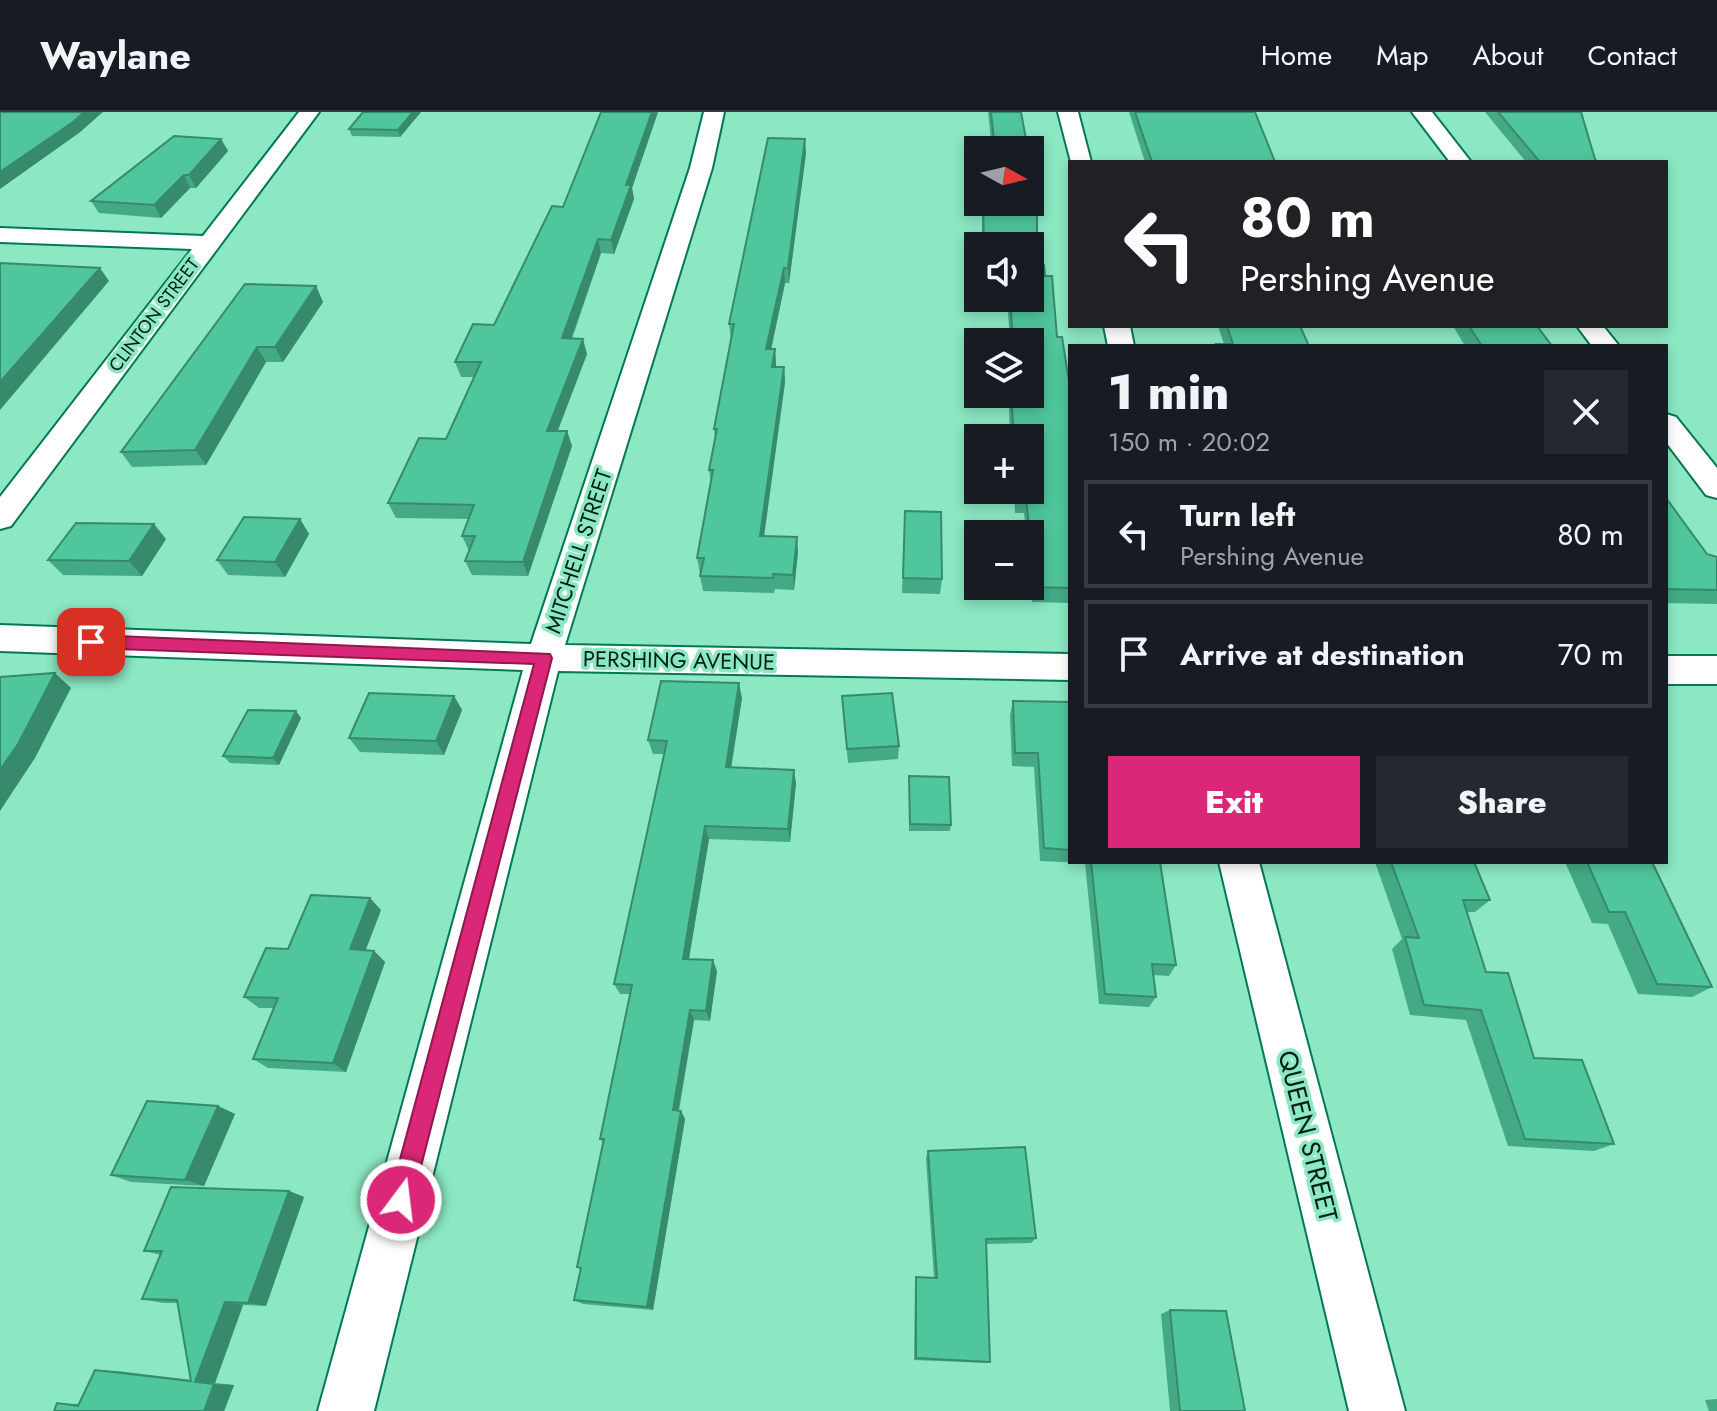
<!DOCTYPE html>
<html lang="en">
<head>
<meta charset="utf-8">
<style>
  :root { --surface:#171b24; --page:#242831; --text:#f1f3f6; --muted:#9ea1a6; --line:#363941; --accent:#db2777 }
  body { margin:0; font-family:Jost,sans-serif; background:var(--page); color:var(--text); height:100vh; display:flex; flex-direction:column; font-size:30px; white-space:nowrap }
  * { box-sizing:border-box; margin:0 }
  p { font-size:26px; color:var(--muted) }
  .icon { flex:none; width:44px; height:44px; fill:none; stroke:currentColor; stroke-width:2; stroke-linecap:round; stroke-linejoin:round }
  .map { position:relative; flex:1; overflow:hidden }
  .sheet { position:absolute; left:1068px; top:232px; width:600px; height:520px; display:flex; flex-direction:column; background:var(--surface); border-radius:0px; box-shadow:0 4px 12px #0003 }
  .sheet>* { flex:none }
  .top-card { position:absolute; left:1068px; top:48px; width:600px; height:168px; border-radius:0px; box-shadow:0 4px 12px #0003; background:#202124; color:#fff; overflow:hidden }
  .needle { width:52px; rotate:98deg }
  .tools { position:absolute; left:964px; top:24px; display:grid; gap:16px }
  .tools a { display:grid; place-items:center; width:80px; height:80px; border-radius:0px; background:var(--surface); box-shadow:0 4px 12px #0003; font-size:40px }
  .pin { position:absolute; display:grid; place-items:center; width:68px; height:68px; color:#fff; margin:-34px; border-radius:16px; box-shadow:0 4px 12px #0006 }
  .me { position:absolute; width:88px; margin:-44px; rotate:15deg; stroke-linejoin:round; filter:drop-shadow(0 0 6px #0008) }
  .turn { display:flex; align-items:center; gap:28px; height:168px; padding:0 40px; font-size:36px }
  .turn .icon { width:104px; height:104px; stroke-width:2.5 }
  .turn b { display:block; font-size:56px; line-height:68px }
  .round { display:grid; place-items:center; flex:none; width:84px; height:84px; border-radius:0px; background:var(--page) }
  .headline { display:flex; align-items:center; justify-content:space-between; height:136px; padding:0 40px }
  h1 { font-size:48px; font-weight:800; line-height:60px }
  .action { display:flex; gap:16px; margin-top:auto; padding:16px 40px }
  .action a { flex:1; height:92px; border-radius:0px; background:var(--accent); color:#fff; font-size:32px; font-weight:800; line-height:92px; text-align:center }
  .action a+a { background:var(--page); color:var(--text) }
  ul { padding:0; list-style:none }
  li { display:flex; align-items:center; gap:24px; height:108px; margin:0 16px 12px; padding:0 24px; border:4px solid var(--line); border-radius:0px }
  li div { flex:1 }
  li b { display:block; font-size:30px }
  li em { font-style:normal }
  header { display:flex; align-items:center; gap:48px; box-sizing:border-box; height:112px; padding:0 40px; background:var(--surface); border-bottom:2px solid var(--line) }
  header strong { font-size:38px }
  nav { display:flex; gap:44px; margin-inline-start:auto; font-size:28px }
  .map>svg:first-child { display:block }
</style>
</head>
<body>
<header>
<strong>Waylane</strong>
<nav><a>Home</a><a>Map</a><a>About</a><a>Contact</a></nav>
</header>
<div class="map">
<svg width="1717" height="1299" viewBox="0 0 1717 1299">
  <rect width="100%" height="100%" fill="#8be8c2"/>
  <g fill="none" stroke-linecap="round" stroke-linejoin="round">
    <defs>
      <g id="street">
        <polygon points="299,0 319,0 11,414 0,417 0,385 192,137 0,130 0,116 203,124"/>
        <polygon points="704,0 724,0 712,56 565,533 1070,542 1070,568 558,559 374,1299 318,1299 523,558 0,539 0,513 531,532 690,56"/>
        <polygon points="1058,0 1078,0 1091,50 1071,50"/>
        <polygon points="1412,0 1432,0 1471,50 1450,50"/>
        <polygon points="1104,214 1130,214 1134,234 1108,234"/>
        <polygon points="1577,214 1603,214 1619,234 1592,234"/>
        <polygon points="1666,302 1676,305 1717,356 1717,386 1706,383 1666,330"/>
        <rect x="1666" y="544" width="51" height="28"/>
        <polygon points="1219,750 1259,750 1405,1299 1349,1299"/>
      </g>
    </defs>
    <use href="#street" stroke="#047757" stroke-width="4"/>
    <use href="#street" fill="#fff" fill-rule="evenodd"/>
  </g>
  <g fill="#44aa85">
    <polygon points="421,0 400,25 352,24 349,17"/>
    <polygon points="601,0 658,0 632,76 634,87 614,142 601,141 572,227 587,242 557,319 567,319 572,334 528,464 472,463 465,449 469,439 462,424 469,407 396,406 388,391 446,327 474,265 461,265 455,250 494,213 563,95"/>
    <polygon points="988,0 1021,0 1028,38 992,38"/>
    <polygon points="1129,0 1255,0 1275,50 1145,50"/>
    <polygon points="1485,0 1581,0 1595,47 1597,50 1526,50"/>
    <polygon points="221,27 228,39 196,76 190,76 161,106 99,101 91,89"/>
    <polygon points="806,41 789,171 785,171 771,237 775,237 776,255 784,255 785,270 764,424 798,440 794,478 775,477 774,481 703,479 700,464 701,461 700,461 697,446 711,370 709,358 715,326 714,317 731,228 729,212"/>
    <polygon points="982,90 1030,90 1037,135 1035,147 1030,147 1030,134 982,134"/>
    <polygon points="316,174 323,190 283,250 266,250 206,353 132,355 121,340"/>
    <polygon points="1007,186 1030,186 1057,225 1070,276 1070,491 1032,490 1030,471 1030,422 1026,422 1024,401 1015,401 1014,378 1030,378 1030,326 1010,326 1009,297 1009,282 1030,282 1030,230 1010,230"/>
    <polygon points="1218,214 1300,214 1309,234 1215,234 1216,232 1224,232"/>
    <polygon points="1453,214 1537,214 1552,234 1465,234"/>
    <polygon points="1666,386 1707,442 1717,445 1717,492 1666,491"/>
    <polygon points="905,399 942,467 940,482 902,481"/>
    <polygon points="300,407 309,422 285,465 228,463 217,448"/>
    <polygon points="166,427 142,464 63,463 48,448"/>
    <polygon points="454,584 462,598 444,643 360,640 349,626"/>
    <polygon points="842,584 899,634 898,647 848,651"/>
    <polygon points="742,586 731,655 796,671 790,730 709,727 689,847 717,859 710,909 694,908 679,999 681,999 685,1007 653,1198 583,1192 574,1188 581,1157 577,1155 603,1031 600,1027 630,882 620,882 614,872 664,642 653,642 648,628"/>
    <polygon points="1013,589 1070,590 1070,750 1160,750 1176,853 1169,864 1153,863 1156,885 1149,895 1099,892 1085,751 1040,749 1034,655 1012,654 1010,603"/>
    <polygon points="301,606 279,653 230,651 223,644"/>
    <polygon points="909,671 951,713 950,719 909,719"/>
    <polygon points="1375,750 1474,750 1490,788 1475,800 1467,800 1486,860 1534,946 1614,1032 1594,1039 1508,1034 1466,908 1410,903 1392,837 1402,827"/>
    <polygon points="1565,750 1652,750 1712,875 1692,885 1638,882 1608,812 1592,811"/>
    <polygon points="381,798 365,838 374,839 385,850 346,960 268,956 253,947 274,896 259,896 244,885 288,837"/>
    <polygon points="218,994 235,1002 204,1074 131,1070 111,1063"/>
    <polygon points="928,1039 1036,1126 1031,1131 986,1132 990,1250 986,1251 914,1248 915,1169 916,1165 934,1166 926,1046"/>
    <polygon points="289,1079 304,1085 266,1194 243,1193 215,1271 234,1273 224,1299 54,1299 57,1291 79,1292 95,1258 118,1259 191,1268 178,1191 163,1191 142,1187 161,1143 144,1139"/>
    <polygon points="1170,1198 1245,1299 1170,1299 1161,1202"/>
    <polygon points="1717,1287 1717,1299 1709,1299 1705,1288"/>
  </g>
  <g fill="#378b6c">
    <polygon points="84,0 103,0 79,21 0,77 0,60"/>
    <polygon points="413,0 421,0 400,25 398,18"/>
    <polygon points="652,0 658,0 632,76 634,87 614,142 611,128 626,73"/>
    <polygon points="221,27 228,39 196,76 189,63"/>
    <polygon points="805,27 806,41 789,171 788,156"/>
    <polygon points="184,63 190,76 161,106 154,93"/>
    <polygon points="598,127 601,141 566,241 562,226"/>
    <polygon points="100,156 109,169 0,298 0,270"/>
    <polygon points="784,156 785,171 768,252 766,237"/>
    <polygon points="316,174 323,190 283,250 275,235"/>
    <polygon points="583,227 587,242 552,334 547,319"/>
    <polygon points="257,235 266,250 206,353 195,338"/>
    <polygon points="775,237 776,252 774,270 772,255"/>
    <polygon points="784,255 785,270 762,439 760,424"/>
    <polygon points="567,319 572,334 528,464 523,450"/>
    <polygon points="300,407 309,422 285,465 275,450"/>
    <polygon points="154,412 166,427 142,464 129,449"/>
    <polygon points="797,425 798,440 794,478 793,463"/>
    <polygon points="55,561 71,576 35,646 0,699 0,658"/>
    <polygon points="739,571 742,586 729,669 726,655"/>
    <polygon points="454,584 462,598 444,643 436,629"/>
    <polygon points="296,599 301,606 279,653 273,646"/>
    <polygon points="794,658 796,671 790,730 788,717"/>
    <polygon points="705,714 709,727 687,858 683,847"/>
    <polygon points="370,786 381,798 362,848 350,837"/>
    <polygon points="374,839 385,850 346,960 333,951"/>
    <polygon points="713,848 717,859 710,909 706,899"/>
    <polygon points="690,898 694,908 677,1006 673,998"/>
    <polygon points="218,994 235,1002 204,1074 185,1068"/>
    <polygon points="681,999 685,1007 653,1198 647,1195"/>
    <polygon points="289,1079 304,1085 266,1194 248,1191"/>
    <polygon points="225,1190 243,1193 215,1271 195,1270"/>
    <polygon points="214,1272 234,1273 224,1299 204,1299"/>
  </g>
  <g fill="#4fc69b" stroke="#378b6c" stroke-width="2">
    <polygon points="0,0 84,0 73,10 0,60"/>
    <polygon points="363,0 413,0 398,18 349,17"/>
    <polygon points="601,0 652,0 626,73 631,73 611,128 598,127 562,226 583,227 547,319 567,319 523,450 465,449 475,424 462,424 474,393 388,391 419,326 446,327 481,250 455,250 473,212 494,213 552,94 563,95"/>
    <polygon points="991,0 1021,0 1028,38 995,38"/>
    <polygon points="1135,0 1255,0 1275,50 1152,50"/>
    <polygon points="1498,0 1581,0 1595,47 1597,50 1540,50"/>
    <polygon points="174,24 221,27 189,63 184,63 154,93 91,89"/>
    <polygon points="768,26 805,27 788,156 784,156 766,237 775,237 772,255 784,255 760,424 797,425 793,463 773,462 773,466 700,464 704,446 697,446 713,358 709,358 717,317 714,317 734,212 729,212"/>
    <polygon points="1030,50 1037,89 1037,135 984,134 983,90 1030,90"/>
    <polygon points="0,151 100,156 0,270"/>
    <polygon points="1030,153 1044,153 1045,164 1052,164 1057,225 1062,225 1070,276 1070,476 1035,475 1026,386 1018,385 1018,378 1030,378 1030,326 1014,326 1011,282 1030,282 1030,230 1013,230 1010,186 1030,186"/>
    <polygon points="245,172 316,174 275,235 257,235 195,338 121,340"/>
    <polygon points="1227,214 1300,214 1309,234 1217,234 1216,232 1233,232"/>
    <polygon points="1469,214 1537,214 1552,234 1482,234"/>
    <polygon points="1666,386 1707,442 1717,445 1717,478 1666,477"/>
    <polygon points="905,399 941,400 942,467 903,466"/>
    <polygon points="244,405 300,407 275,450 217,448"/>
    <polygon points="76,411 154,412 129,449 48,448"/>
    <polygon points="55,561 18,632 0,658 0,565"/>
    <polygon points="661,569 739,571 726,655 794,658 788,717 705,714 683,847 713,848 706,899 690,898 673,998 681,999 647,1195 574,1188 581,1156 577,1155 604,1027 600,1027 632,873 614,872 667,629 648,628"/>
    <polygon points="369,581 454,584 436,629 349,626"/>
    <polygon points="892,581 899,634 847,637 842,584"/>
    <polygon points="1013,589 1070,590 1070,738 1044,736 1038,641 1015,641"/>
    <polygon points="248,598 296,599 273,646 223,644"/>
    <polygon points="909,664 949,665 951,713 910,712"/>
    <polygon points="1091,750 1160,750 1176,853 1152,852 1156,885 1105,882"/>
    <polygon points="1391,750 1474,750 1490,788 1463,788 1486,860 1508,861 1534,946 1582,948 1614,1032 1525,1027 1481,898 1424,893 1405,825 1419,826"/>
    <polygon points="1587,750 1652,750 1712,875 1657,872 1625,800 1609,800"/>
    <polygon points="311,783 370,786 350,837 374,839 333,951 253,947 278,886 244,885 266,836 288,837"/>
    <polygon points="147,989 218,994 185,1068 111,1063"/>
    <polygon points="1025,1035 1036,1126 986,1127 990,1250 916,1246 916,1165 937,1166 928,1039"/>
    <polygon points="171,1075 289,1079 248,1191 225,1190 195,1270 214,1272 204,1299 54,1299 57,1291 78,1294 95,1258 191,1269 177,1188 142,1187 162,1139 144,1139"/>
    <polygon points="1170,1198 1226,1199 1245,1299 1180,1299"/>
  </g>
  <polygon fill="#db2777" stroke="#8e194d" stroke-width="2" points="91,523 550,542 552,546 410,1097 401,1100 392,1097 389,1088 534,552 91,536 82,530"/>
  <g text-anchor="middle" stroke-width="7" stroke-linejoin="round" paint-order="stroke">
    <g font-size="18" fill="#021f15" stroke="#8be8c2">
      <text transform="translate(154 203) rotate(-53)" y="6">CLINTON STREET</text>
    </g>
    <g font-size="22" fill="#021f15" stroke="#8be8c2">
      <text transform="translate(578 439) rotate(-72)" y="8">MITCHELL STREET</text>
      <text transform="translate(679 548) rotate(1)" y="8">PERSHING AVENUE</text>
    </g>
    <g font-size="26" fill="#021f15" stroke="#8be8c2">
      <text transform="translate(1308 1024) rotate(76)" y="9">QUEEN STREET</text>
    </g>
  </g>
</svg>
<div class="tools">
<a><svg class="needle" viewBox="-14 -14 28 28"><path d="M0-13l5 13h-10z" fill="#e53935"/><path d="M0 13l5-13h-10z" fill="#9ea1a6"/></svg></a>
<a><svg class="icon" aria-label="sound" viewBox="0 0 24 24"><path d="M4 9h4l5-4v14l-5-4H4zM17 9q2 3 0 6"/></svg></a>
<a><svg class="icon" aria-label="layers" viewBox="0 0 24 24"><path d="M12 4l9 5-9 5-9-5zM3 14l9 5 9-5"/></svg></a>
<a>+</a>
<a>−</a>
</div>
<div class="pin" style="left:91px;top:530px;background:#d93025"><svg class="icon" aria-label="arrive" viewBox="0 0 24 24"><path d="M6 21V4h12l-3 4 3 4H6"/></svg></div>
<svg class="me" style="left:401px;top:1088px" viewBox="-20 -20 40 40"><circle r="17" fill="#db2777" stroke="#fff" stroke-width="3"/><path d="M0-11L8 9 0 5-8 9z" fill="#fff"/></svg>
<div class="top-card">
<div class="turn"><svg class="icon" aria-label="left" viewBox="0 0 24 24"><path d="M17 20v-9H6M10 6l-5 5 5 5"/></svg><div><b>80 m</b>Pershing Avenue</div></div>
</div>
<section class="sheet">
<div class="headline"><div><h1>1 min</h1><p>150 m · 20:02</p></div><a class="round"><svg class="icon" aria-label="close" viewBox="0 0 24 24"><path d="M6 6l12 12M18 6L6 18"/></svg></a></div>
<ul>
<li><svg class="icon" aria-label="left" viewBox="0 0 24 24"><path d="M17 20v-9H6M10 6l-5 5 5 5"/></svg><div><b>Turn left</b><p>Pershing Avenue</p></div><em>80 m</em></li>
<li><svg class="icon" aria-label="arrive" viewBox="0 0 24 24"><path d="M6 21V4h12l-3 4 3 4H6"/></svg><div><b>Arrive at destination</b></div><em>70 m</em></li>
</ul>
<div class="action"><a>Exit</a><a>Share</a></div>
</section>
</div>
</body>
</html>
